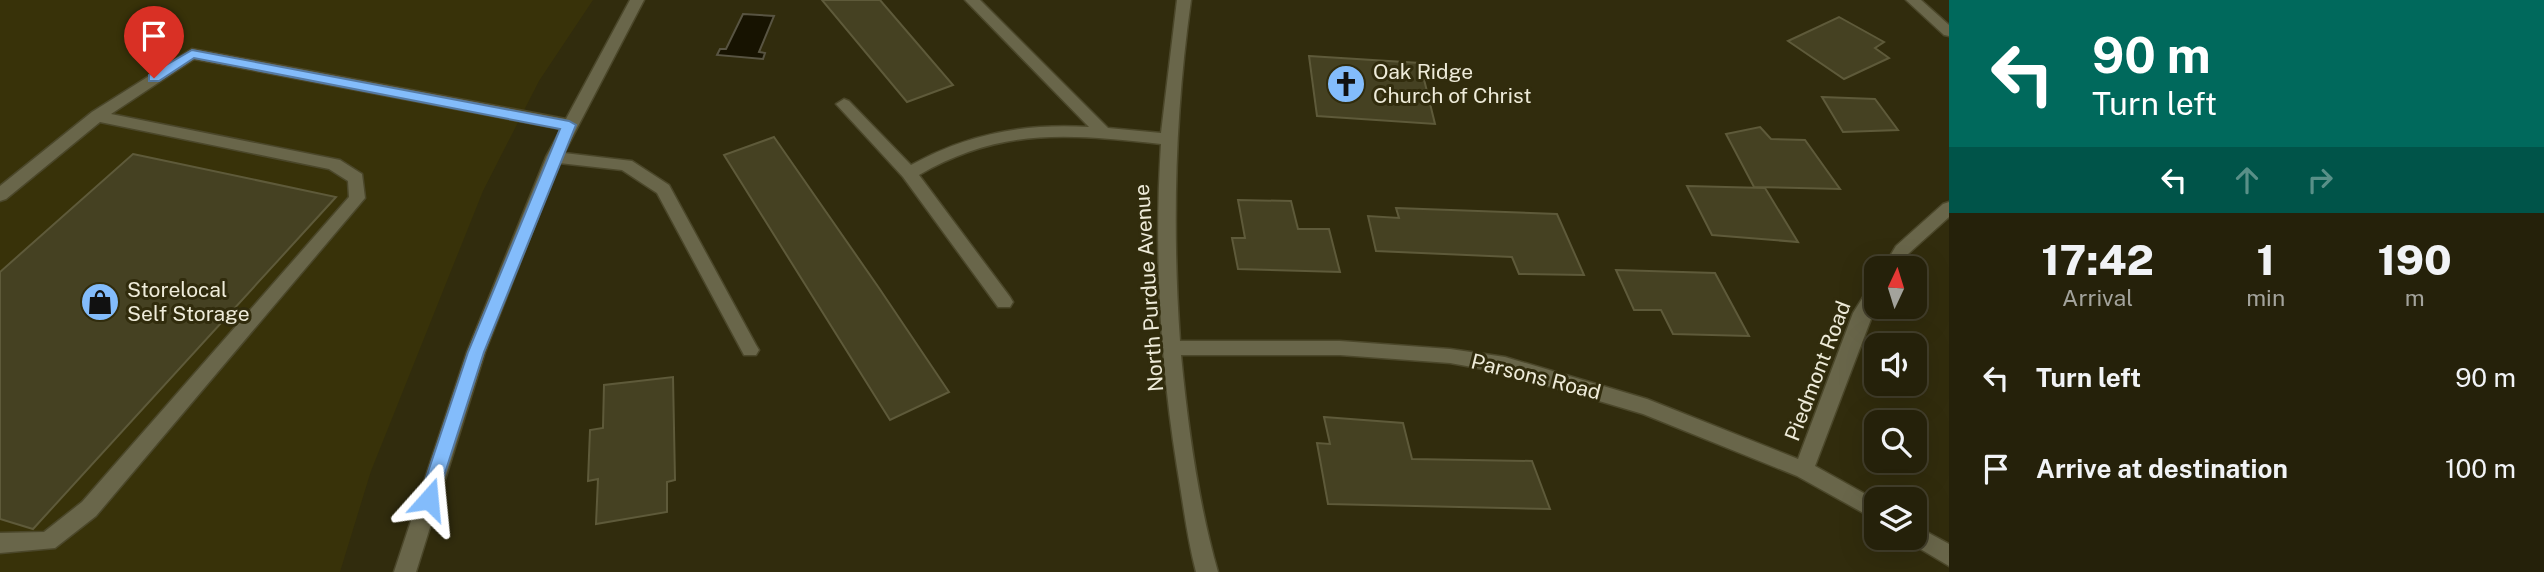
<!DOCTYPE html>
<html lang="en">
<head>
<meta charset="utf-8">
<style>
  :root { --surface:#25210a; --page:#312e18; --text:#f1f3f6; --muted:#a3a39c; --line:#423e2b }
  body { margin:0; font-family:"Public Sans",sans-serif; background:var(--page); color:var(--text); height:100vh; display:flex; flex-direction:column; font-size:26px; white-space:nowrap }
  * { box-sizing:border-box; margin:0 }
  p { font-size:23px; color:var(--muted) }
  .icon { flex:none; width:38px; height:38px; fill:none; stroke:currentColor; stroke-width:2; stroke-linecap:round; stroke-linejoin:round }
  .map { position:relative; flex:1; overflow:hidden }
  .details { display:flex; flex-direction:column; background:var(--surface); width:595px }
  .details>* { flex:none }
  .guide { background:#00695c; color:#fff; overflow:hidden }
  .needle { width:46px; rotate:4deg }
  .fabs { position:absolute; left:1864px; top:256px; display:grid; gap:14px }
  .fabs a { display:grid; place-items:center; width:63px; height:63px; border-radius:14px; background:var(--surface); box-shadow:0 7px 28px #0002,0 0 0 2px var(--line); font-size:35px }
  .pin { position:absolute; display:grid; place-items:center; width:60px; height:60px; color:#fff; margin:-72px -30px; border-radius:50% 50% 50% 0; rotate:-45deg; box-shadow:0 0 7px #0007 }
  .pin .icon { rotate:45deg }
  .me { position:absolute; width:77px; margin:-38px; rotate:18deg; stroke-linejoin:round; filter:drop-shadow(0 0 5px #0008) }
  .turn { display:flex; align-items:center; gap:24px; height:147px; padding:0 28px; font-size:32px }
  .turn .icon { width:91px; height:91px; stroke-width:2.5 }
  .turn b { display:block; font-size:49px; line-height:60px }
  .lanes { display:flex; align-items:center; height:66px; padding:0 28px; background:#0003; justify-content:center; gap:35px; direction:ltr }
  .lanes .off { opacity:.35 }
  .eta { display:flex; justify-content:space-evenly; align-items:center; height:119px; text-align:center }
  .eta b { font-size:42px; font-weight:800; line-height:49px }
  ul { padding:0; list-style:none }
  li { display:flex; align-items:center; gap:21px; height:91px; padding:0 28px }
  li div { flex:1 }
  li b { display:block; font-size:26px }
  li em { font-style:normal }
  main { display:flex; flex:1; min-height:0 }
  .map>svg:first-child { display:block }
</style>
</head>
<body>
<main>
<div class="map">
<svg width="1949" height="572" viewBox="0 0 1949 572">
  <rect width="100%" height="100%" fill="#312c0d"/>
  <polygon fill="#383209" points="0,0 593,0 539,81 483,191 371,471 340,572 0,572"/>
  <polygon fill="#171301" stroke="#585442" stroke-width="2" points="743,14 774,16 759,52 765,53 763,59 717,55 720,49 726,49"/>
  <g fill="#454122" stroke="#5e5a3a" stroke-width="2">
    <polygon points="822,0 880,0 953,85 907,102"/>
    <polygon points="1839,17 1884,42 1875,48 1889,58 1844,79 1788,41"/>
    <polygon points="1309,56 1420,63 1435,124 1317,116"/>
    <polygon points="1822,97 1875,99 1898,130 1843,132"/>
    <polygon points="1760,127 1771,139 1805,140 1840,189 1754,187 1726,134"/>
    <polygon points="774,137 879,288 949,392 890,420 724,155"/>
    <polygon points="133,154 336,197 33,529 0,519 0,272"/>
    <polygon points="1687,186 1765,188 1798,242 1712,235"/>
    <polygon points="1238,200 1291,201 1298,229 1329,229 1340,272 1238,269 1232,238 1245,238"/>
    <polygon points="1396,208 1557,214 1584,275 1519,274 1512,257 1376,251 1368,216 1399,218"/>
    <polygon points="1616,270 1715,273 1749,336 1673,334 1661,310 1634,310"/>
    <polygon points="673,377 675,480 667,482 667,512 596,524 598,479 588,481 590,430 603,428 604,385"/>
    <polygon points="1324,417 1403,423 1412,459 1532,461 1550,509 1328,504 1317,443 1330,444"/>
  </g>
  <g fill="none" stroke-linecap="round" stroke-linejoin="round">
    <defs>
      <g id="minor">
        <polygon points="630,0 644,0 564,153 632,161 669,185 756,345 759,350 756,355 744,355 657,193 622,170 559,163 485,352 416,572 394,572 467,352 546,157 561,129 194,59 111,114 340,160 362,174 365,198 96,516 55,548 0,553 0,533 44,532 82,502 349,197 348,181 329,169 100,122 6,199 0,201 0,186 92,112 192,49 566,119"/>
        <path d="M 965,0 L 980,0 L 1108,128 L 1161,133 L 1177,0 L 1191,0 C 1175,114 1172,226 1180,341 L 1340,341 L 1450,349 L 1505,357 L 1647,399 L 1798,459 L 1853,313 L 1870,286 L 1876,284 L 1876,306 L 1815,466 L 1876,500 L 1876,520 L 1797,476 L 1643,414 L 1505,373 L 1450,363 L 1340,355 L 1181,355 C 1188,427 1198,503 1218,572 L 1196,572 C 1187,538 1183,502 1177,467 C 1160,360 1154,252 1161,144 C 1069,134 1002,127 919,175 L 1010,297 L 1013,302 L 1010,307 L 998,307 L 903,177 L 836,104 L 844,99 L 849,101 L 911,165 C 967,134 1024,123 1089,127 Z"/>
        <polygon points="1906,0 1921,0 1949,25 1949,36 1944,35"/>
        <polygon points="1949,202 1949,217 1908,254 1900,268 1883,268 1896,246 1943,204"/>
        <polygon points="1914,525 1949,544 1949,566 1907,541 1905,537 1914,537"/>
      </g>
    </defs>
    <use href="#minor" stroke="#4b472a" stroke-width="3"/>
    <use href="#minor" fill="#69664a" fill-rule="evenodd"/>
  </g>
  <polygon fill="#83bcfb" stroke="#557aa3" stroke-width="2" points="192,50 569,121 576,125 484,352 435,504 429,507 422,504 419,499 468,352 560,129 194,58 159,81 149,81 149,75"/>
  <defs>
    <symbol id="church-disc" viewBox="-11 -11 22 22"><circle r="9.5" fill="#83bcfb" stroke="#312c0d"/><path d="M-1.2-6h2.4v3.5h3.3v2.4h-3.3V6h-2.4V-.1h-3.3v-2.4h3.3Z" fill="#111"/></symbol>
    <symbol id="shop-disc" viewBox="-11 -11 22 22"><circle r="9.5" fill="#83bcfb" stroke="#312c0d"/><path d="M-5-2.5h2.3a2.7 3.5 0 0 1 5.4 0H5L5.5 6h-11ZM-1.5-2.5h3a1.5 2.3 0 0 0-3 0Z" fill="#111"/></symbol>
  </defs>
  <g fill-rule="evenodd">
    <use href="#church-disc" x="1324" y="62" width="44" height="44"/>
    <use href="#shop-disc" x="78" y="280" width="44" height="44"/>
  </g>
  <g text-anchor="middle" stroke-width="6" stroke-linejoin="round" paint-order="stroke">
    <g font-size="21" fill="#eeebd9" stroke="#312c0d" text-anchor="start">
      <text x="1373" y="79">Oak Ridge<tspan x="1373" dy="24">Church of Christ</tspan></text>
      <text x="127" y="297">Storelocal<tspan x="127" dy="24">Self Storage</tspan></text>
    </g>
    <g font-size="21" fill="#eeebd9" stroke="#312c0d">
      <text transform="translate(1149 288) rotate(-94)" y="7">North Purdue Avenue</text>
      <text transform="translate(1818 371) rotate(-69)" y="7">Piedmont Road</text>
      <text transform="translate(1536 377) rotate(14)" y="7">Parsons Road</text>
    </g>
  </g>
</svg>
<div class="fabs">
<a><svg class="needle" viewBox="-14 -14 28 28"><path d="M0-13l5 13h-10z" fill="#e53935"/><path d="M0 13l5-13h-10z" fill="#a3a39c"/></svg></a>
<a><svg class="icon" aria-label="sound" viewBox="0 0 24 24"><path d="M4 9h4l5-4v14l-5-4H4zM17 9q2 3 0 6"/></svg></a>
<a><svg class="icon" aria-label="search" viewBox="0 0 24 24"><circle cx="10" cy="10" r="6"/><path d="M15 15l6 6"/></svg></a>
<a><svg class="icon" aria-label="layers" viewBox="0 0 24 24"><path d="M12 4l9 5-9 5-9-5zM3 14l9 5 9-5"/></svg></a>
</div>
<div class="pin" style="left:154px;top:78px;background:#d93025"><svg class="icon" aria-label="arrive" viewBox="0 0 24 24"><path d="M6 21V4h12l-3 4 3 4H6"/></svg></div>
<svg class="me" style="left:429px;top:499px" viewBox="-20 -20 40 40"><path d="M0-17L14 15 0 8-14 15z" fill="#83bcfb" stroke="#fff" stroke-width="4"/></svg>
</div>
<section class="details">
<div class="guide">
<div class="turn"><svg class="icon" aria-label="left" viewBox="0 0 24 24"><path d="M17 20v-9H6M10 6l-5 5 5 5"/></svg><div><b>90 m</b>Turn left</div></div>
<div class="lanes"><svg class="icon" aria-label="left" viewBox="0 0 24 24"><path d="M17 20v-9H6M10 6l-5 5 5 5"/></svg><svg class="icon off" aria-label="ahead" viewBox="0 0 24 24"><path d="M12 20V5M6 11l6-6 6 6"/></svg><svg class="icon off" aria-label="right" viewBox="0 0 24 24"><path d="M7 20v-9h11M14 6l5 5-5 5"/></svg></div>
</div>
<div class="eta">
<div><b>17:42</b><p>Arrival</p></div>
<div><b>1</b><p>min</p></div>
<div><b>190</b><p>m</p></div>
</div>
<ul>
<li><svg class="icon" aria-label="left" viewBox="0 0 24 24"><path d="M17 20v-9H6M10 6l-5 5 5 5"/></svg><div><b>Turn left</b></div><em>90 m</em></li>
<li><svg class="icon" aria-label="arrive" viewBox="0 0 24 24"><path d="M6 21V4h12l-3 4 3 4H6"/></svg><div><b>Arrive at destination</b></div><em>100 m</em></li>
</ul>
</section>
</main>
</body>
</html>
